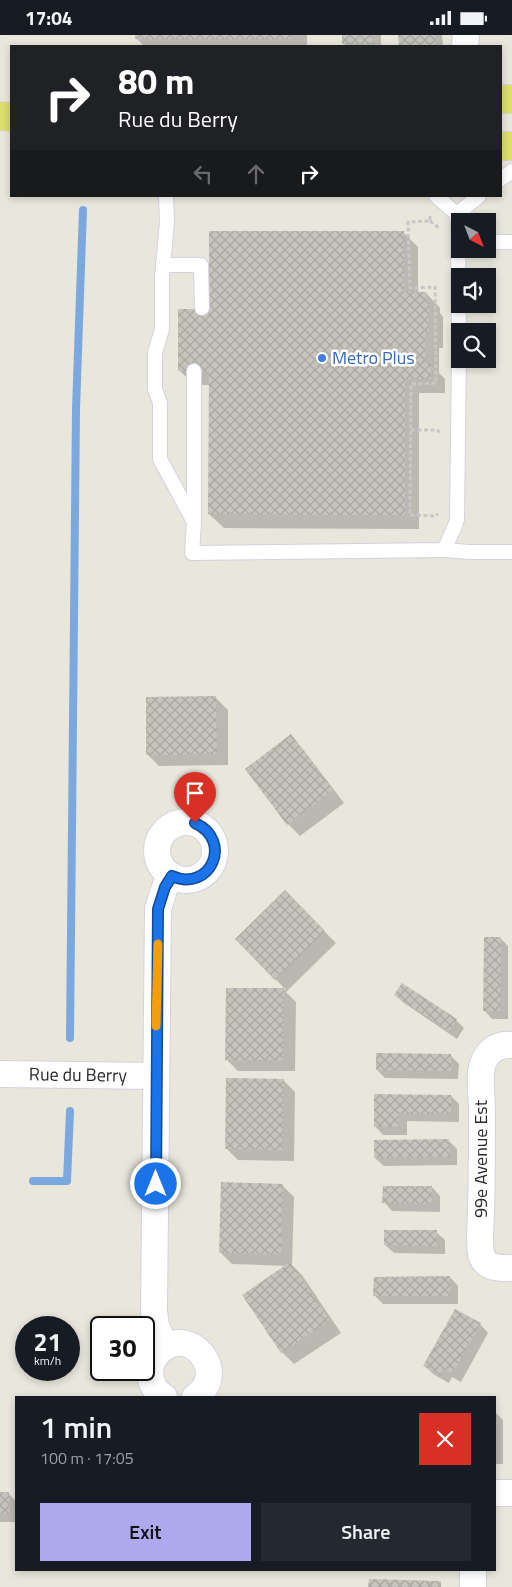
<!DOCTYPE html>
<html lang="en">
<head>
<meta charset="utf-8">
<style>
  :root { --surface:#171b24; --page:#242831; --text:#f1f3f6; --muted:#9ea1a6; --accent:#aea9ee }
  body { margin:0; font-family:"Titillium Web",sans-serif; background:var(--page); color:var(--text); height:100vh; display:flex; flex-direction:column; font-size:19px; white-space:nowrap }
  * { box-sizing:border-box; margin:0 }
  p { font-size:16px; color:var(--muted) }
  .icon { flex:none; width:28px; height:28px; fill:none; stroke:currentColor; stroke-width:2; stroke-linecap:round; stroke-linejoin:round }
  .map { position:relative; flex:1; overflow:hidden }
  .details { position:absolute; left:15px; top:1361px; width:481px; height:175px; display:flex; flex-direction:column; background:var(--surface); border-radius:0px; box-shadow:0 2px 8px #0003 }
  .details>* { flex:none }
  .guide { position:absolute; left:10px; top:10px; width:492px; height:152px; border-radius:0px; box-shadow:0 2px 8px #0003; background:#202124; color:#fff; overflow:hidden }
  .needle { width:32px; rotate:138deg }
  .fabs { position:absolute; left:451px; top:178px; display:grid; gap:10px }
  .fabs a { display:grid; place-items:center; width:45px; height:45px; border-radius:0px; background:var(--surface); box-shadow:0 2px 8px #0003; font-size:25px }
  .speed { position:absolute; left:15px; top:1281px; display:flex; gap:10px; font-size:25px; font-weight:700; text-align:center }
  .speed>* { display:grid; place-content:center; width:65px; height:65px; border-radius:50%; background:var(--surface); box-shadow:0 2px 8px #0003; line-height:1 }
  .speed small { font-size:12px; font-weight:400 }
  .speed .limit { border:2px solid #111; border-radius:8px; background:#fff; color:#111 }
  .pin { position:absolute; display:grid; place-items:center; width:42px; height:42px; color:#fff; margin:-51px -21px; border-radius:50% 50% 50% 0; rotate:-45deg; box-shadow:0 0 5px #0007 }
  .pin .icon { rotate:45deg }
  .me { position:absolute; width:55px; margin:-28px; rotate:0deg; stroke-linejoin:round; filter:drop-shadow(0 0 4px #0008) }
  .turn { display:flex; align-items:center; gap:18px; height:105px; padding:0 25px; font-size:22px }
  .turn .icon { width:65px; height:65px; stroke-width:2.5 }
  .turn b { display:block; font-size:35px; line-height:42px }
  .lanes { display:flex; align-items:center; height:48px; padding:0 25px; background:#0003; justify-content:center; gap:25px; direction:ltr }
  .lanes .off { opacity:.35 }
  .round { display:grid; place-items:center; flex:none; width:52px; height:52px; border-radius:0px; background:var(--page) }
  .summary { display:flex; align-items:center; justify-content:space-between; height:85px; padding:0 25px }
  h1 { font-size:30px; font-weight:600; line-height:38px }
  .cta { display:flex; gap:10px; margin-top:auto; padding:10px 25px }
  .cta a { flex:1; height:58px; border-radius:0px; background:var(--accent); color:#111; font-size:20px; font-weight:600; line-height:58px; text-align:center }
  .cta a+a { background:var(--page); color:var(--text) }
  .status { display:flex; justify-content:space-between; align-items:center; height:35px; padding:0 25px; background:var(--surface); direction:ltr }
  .status svg { height:14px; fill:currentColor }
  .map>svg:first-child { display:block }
</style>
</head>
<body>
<div class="status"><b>17:04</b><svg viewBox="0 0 49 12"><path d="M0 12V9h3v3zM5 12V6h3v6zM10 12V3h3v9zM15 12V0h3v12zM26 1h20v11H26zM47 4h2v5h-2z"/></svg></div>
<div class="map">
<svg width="512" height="1552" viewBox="0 0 512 1552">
  <defs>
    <pattern id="building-cross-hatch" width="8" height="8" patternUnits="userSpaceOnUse" patternTransform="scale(1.25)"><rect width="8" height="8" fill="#c5c3bb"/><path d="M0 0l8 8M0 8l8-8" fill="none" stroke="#a9a8a1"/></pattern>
  </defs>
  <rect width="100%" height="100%" fill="#e9e7dc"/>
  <g fill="#0003">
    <polygon points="136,0 307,0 307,11 144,11 136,3"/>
    <polygon points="344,0 381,0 381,11 346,11 343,8"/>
    <polygon points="400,0 442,0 443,11 400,11"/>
    <polygon points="404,198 418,212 418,258 426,258 440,273 440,278 443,282 443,313 439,313 439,338 445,344 445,358 419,358 419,494 224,493 209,479 210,350 194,350 179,335 210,275"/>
    <polygon points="216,663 228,675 228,730 159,731 147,719"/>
    <polygon points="290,701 302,713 344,768 300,801 288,789 247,734"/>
    <polygon points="285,857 336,908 286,957 296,967 295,1036 238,1036 226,1024 227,954 286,955 237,904"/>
    <polygon points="500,903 508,911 508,984 492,984 484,975"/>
    <polygon points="395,960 456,985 464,993 457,1004 404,968"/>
    <polygon points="450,1020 459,1029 458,1044 385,1043 377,1035"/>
    <polygon points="283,1045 295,1057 294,1126 238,1125 226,1113"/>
    <polygon points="375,1060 451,1061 459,1069 459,1087 407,1086 407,1100 383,1100 375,1091"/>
    <polygon points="449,1106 457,1114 457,1130 384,1131 375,1123"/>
    <polygon points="282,1150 294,1162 292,1230 302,1240 341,1298 294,1329 282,1317 244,1260 287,1231 232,1229 220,1217"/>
    <polygon points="432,1152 440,1161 440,1177 392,1176 384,1167"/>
    <polygon points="436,1197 445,1205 445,1219 394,1218 385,1210"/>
    <polygon points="450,1242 458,1251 458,1269 383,1269 375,1261"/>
    <polygon points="480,1289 488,1298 461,1347 452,1342 449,1348 433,1339 425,1331"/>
    <polygon points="495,1377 503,1385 503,1429 495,1429"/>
    <polygon points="0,1458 8,1458 16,1466 16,1487 0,1487"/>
  </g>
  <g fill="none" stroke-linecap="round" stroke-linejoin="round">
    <g stroke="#7ba9df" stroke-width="8">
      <polyline points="70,1003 76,374 83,175"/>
      <polyline points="33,1146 67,1146 70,1076"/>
    </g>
  </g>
  <g fill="url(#building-cross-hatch)">
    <rect x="135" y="0" width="158" height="4"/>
    <rect x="342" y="0" width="31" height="9"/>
    <polygon points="398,0 435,0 435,11 399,11"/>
    <polygon points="209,196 404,196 404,256 426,257 426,266 429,266 429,299 425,299 425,328 431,328 431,344 405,344 405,480 208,479 209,336 178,336 178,274 209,274"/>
    <polygon points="216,661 217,719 146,720 146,662"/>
    <polygon points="291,699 333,755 287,790 245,734"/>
    <polygon points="285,855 325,896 275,945 235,904"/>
    <polygon points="484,902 501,902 500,976 483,976"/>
    <polygon points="402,948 457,984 449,996 394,960"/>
    <polygon points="226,953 284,953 283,1025 225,1025"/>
    <polygon points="376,1018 451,1019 451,1036 376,1035"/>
    <polygon points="226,1043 284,1044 282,1115 225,1114"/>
    <polygon points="374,1059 451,1060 451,1079 399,1079 399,1092 374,1092"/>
    <polygon points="449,1104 450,1122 374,1123 374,1105"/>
    <polygon points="221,1147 283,1149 281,1219 219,1218"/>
    <polygon points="383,1151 432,1151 432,1169 382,1168"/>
    <polygon points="384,1195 437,1195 437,1211 384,1210"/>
    <polygon points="290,1227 330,1285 281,1318 242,1260"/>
    <polygon points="450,1241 450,1261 373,1261 374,1242"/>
    <polygon points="455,1274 481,1288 452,1339 444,1334 440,1341 423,1331"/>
    <rect x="0" y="1457" width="9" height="22"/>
    <polygon points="369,1544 441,1546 441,1552 368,1552"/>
  </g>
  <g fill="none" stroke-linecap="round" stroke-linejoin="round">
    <defs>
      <g id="lane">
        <polyline points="501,144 512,136"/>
        <polyline points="166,161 167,187 162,242 162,294 155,318 155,354 160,368 160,424 194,487 192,518 444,515 455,491 457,484 459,319 458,189 457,179 436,161"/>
        <polyline points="457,179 479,161"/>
        <polyline points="488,207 512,207"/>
        <polyline points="163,230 201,230 202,273"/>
        <polyline points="194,336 194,485"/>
        <polyline points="444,515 469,517 512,517"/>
      </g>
      <g id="street">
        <polyline points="465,11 466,0"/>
        <circle cx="186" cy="816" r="29"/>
        <path d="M 512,1010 C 499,1009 490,1014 484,1026 C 478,1037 482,1062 482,1075 C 482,1109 482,1142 481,1176 C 481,1188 478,1210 482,1222 C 487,1234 501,1233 512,1233"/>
        <path id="s1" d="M 0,1039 L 156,1041"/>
        <polyline points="165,1312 156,1291 154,1276 158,874 165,852 172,841"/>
        <path d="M 164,1362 C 155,1357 150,1347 150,1336 C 151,1328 154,1321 160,1316 C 189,1288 231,1338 195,1362"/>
        <polyline points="495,1458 512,1458"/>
        <polyline points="473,1535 473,1552"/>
      </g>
      <g id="primary">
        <polyline points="501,64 512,64"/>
        <polyline points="0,81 11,82"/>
        <polyline points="501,111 512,111"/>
      </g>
    </defs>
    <use href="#lane" stroke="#d3d1e0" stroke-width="16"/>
    <use href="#street" stroke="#d3d1e0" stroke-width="28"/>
    <use href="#primary" stroke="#c7c7c7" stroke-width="29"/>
    <g stroke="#c7c7c7" stroke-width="3" stroke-dasharray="4 2.5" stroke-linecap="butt">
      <polyline points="430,181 430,186 408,187 410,253 435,252 436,348 411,349 410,480 435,481 438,479"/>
      <polyline points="430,186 439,193"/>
      <polyline points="411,395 436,395 440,397"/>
    </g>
    <use href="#lane" stroke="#fff" stroke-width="14"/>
    <use href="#street" stroke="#fff" stroke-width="26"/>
    <use href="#primary" stroke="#dbdf6b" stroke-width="28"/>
  </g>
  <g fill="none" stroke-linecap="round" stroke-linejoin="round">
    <defs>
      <path id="route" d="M 156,1149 L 158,874 L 165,852 L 172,841 C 210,858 234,806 195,788"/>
    </defs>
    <use href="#route" stroke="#114b97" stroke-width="12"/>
    <use href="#route" stroke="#1a73e8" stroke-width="9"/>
    <polyline stroke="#f59e0b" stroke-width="9" points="156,991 158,909"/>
  </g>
  <circle fill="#3f7fe0" stroke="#fff" stroke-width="2" cx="322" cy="323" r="5"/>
  <g text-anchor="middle" stroke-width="5" stroke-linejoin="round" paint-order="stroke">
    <g font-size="18" fill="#366cbe" stroke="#fff" text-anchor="start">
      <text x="332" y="329">Metro Plus</text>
    </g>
    <g font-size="18" fill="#292929" stroke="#fff">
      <text dy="6" stroke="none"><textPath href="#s1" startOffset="78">Rue du Berry</textPath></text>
      <text transform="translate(481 1124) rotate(-90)" y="6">99e Avenue Est</text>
    </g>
  </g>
</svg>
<div class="fabs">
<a><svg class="needle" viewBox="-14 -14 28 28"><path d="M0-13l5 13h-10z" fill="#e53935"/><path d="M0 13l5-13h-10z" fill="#9ea1a6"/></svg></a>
<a><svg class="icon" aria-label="sound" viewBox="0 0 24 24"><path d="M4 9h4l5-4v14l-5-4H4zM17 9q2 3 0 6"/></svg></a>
<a><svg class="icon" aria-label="search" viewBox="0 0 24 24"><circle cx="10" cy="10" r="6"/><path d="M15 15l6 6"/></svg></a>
</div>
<div class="speed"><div>21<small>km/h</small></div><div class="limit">30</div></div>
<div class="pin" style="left:195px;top:788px;background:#d93025"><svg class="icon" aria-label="arrive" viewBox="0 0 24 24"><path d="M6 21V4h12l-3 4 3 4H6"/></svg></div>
<svg class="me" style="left:156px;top:1149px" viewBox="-20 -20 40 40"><circle r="17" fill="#1a73e8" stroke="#fff" stroke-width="3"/><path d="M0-11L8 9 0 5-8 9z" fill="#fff"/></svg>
<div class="guide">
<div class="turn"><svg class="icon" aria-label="right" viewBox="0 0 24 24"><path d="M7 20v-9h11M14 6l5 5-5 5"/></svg><div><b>80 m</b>Rue du Berry</div></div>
<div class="lanes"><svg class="icon off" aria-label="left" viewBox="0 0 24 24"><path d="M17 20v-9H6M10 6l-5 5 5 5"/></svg><svg class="icon off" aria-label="ahead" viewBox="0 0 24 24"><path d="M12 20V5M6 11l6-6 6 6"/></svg><svg class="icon" aria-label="right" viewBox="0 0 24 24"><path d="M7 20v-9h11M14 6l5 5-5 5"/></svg></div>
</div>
<section class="details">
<div class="summary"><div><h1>1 min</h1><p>100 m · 17:05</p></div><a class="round" style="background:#d93025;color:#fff"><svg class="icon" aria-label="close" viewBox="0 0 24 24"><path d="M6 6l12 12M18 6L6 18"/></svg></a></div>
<div class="cta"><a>Exit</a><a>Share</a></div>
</section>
</div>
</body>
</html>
